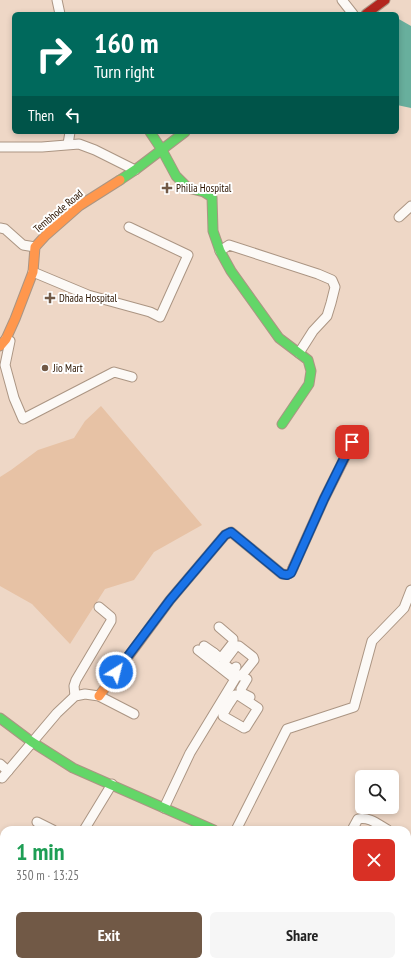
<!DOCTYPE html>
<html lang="en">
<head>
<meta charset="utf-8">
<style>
  :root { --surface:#fff; --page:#f6f6f6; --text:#222; --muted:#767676; --accent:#715946 }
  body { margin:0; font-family:"PT Sans Narrow",sans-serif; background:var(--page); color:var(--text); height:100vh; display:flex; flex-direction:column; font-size:15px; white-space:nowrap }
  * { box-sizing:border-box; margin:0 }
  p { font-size:13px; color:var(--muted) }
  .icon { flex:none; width:22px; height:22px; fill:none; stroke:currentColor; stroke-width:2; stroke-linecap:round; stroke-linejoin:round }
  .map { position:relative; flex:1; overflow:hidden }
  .sheet { position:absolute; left:0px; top:826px; width:411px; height:140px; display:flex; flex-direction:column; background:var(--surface); border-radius:12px 12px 0 0; box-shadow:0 2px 6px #0003 }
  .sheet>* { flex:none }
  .guide { position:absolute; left:12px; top:12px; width:387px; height:122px; border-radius:6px; box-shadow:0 2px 6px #0003; background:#00695c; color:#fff; overflow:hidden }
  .tools { position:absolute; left:355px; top:770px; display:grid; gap:8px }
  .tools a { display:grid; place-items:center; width:44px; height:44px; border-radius:6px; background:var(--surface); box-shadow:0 2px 6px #0003; font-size:20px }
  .pin { position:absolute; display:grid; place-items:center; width:34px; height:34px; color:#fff; margin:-17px; border-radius:8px; box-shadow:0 2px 6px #0006 }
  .me { position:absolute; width:44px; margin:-22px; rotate:36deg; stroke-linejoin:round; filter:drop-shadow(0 0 3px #0008) }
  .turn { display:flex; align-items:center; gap:14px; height:84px; padding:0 16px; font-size:18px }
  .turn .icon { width:52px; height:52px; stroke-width:2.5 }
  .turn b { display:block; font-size:28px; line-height:34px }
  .then { display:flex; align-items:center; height:38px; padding:0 16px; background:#0003; gap:8px; font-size:15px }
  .round { display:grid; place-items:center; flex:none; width:42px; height:42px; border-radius:6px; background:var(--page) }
  .overview { display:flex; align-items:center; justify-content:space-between; height:68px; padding:0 16px }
  h1 { font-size:24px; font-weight:700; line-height:30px; color:#1e9e55 }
  .action { display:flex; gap:8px; margin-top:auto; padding:8px 16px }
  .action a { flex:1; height:46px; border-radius:6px; background:var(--accent); color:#fff; font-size:16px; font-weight:700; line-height:46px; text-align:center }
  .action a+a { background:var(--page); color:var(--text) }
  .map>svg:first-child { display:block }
</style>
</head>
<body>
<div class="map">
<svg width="411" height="966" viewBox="0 0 411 966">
  <rect width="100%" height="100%" fill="#eed7c6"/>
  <polygon fill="#e7c2a5" points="101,406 202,525 154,552 134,580 105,589 70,644 32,604 0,586 0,477 11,470 38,450 74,438 85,421"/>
  <polygon fill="#68af9d" points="397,18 411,26 411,108 397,105"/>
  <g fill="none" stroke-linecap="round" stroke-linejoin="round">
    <defs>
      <g id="street">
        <polyline points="57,0 60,14"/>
        <polyline points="342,0 353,14"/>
        <polyline points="68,144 70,132"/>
        <polyline points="0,147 42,147 79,144 95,150 135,170"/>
        <polyline points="399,217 411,206"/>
        <polyline points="0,228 5,229 23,245 35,247"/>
        <polyline points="220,251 229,245 318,274 332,280 335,287 331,303 327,316 313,331 299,353"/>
        <polyline points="33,272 88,295 150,312 160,317 188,255 129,227"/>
        <polyline points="6,339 10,341 5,365 14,398 23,419 114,372 132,377"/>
        <polyline points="204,646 214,653 211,658"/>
        <polyline points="214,653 219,657 222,657 233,643 233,639 219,627"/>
        <polyline points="232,670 224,664 224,662 236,646 239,646 253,657 254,660 242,675 240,676 232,671 236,667"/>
        <polyline points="247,679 241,689 242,693 250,697"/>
        <polyline points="75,696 74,686 76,680 111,621 111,617 99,607"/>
        <polyline points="223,700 229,704 223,714 223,716 244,728 246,727 258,708 238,695 235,695 229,704"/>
        <polyline points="0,764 8,771"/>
        <polyline points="2,778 57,713 75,696 85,694 99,696 134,714"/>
        <polyline points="164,808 190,753 235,679 198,650"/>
        <polyline points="37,822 53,830"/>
        <polyline points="84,830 112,784"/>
        <polyline points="236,830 287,729 354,707 372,641 404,608 411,590"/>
        <path d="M 352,830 L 358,819 C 369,816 379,825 388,830"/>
        <polyline points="0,918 4,911"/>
        <polyline points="238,962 246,964 247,966"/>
        <polyline points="291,962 292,966"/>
        <polyline points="81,966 83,962"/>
        <polyline points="158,966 160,962"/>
      </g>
      <g id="fast">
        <polyline points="150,132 162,150 176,176 188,188 204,192 212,197 213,231 220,251 231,271 279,338 308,360 311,371 309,384 282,424"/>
        <polyline points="120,180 135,170 185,132"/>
        <polyline points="0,718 32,742 73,768 214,830"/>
        <polyline points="0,966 1,966"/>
      </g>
      <g id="slow">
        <polyline points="0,346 6,339 15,319 33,272 35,247 46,235 79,206 120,180"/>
        <path d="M 99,696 L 170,600 L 225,535 L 231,532 L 282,574 C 289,575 291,574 293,568"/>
        <polyline points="407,927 411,929"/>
      </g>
      <g id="jam">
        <polyline points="366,14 385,0"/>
        <polyline points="293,568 324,499 352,443"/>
      </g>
    </defs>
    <use href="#street" stroke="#ab9583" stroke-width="11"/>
    <use href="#fast" stroke="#ab9583" stroke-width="11"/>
    <use href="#slow" stroke="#ab9583" stroke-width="11"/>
    <use href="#jam" stroke="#ab9583" stroke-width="11"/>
    <use href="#street" stroke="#fcf9f6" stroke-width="9"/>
    <use href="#fast" stroke="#63d668" stroke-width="9"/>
    <use href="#slow" stroke="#ff974d" stroke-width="9"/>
    <use href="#jam" stroke="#b3261e" stroke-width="9"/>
  </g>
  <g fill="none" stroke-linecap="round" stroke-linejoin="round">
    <defs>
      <polyline id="route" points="116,672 170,600 225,535 231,532 282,574 287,575 291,573 324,499 352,442"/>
    </defs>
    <use href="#route" stroke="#114b97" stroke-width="10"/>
    <use href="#route" stroke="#1a73e8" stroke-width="7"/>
  </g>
  <g fill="#715946" stroke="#fff" stroke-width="1.5">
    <path d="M165 182h4v4h4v4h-4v4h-4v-4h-4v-4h4z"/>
    <path d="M48 292h4v4h4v4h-4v4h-4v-4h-4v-4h4z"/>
    <circle cx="45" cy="368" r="4"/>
  </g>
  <g text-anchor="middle" stroke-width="4" stroke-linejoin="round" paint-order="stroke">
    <g font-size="11" fill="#2d1501" stroke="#fff" text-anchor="start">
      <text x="176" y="192">Philia Hospital</text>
      <text x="59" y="302">Dhada Hospital</text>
      <text x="53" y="372">Jio Mart</text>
    </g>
    <g font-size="11" fill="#2d1501" stroke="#fff">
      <text transform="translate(58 211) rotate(-40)" y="4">Tembhode Road</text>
    </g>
  </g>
</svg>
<div class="tools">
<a><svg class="icon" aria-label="search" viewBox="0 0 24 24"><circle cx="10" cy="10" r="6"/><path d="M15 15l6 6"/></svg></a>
</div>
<div class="pin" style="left:352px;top:442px;background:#d93025"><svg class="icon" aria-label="arrive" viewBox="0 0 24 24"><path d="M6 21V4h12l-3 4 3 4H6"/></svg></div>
<svg class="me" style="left:116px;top:672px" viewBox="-20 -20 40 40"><circle r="17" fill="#1a73e8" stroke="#fff" stroke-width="3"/><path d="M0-11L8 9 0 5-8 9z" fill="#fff"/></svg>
<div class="guide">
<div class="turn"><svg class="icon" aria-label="right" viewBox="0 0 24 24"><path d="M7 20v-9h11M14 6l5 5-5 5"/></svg><div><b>160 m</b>Turn right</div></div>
<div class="then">Then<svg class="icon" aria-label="left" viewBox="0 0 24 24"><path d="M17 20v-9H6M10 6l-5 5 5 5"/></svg></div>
</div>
<section class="sheet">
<div class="overview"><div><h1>1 min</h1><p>350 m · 13:25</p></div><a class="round" style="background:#d93025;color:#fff"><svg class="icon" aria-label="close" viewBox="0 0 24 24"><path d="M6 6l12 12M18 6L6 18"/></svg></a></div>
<div class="action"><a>Exit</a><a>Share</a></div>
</section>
</div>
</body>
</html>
